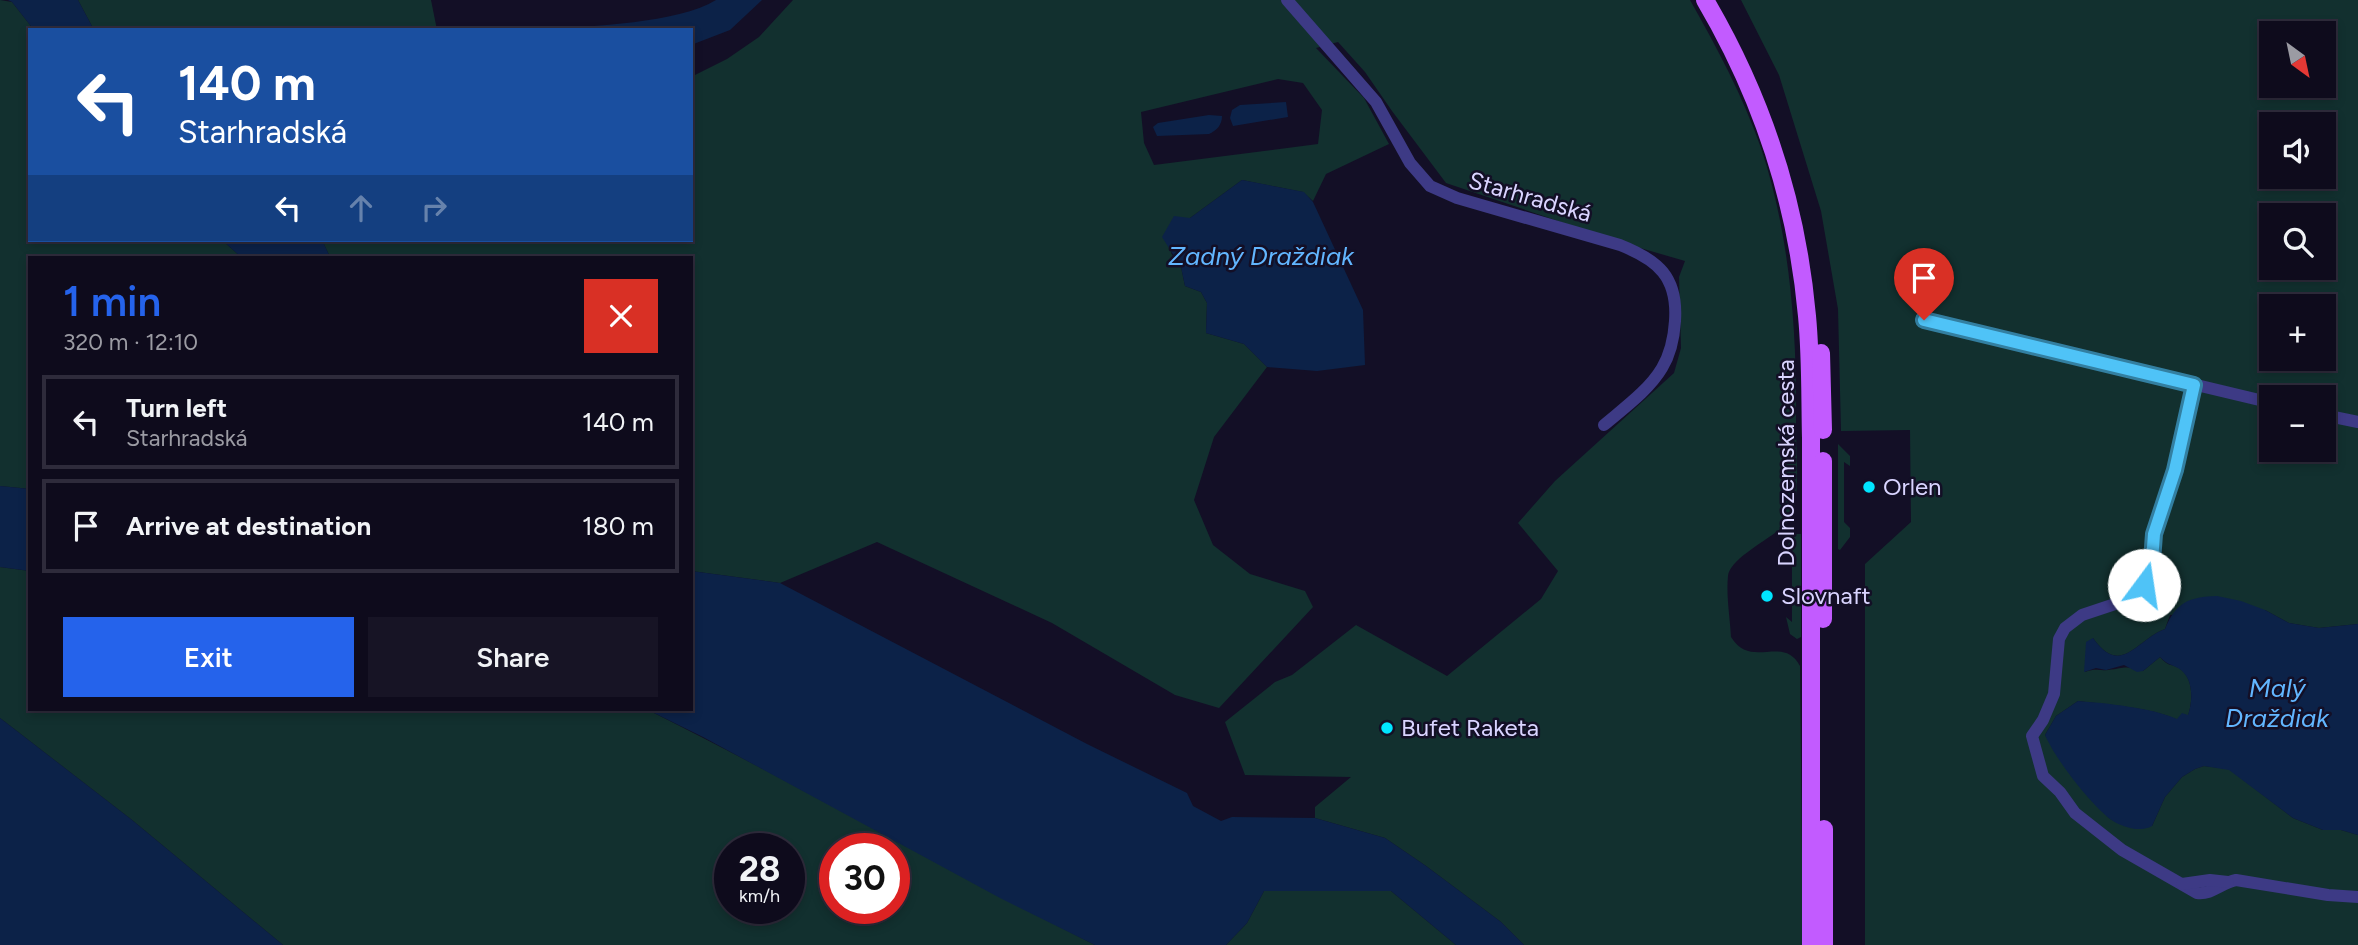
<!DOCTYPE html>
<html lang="en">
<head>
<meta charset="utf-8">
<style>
  :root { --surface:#0e0b1c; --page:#171425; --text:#f1f3f6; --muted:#9b9ba3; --line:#2e2b3b; --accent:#2563eb }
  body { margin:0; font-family:Figtree,sans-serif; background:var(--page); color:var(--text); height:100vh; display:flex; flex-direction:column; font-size:26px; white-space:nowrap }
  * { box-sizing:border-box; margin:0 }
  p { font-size:23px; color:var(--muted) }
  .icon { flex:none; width:38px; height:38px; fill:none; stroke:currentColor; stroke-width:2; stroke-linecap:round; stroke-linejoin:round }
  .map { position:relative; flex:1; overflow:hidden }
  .drawer { position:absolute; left:28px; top:256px; width:665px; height:455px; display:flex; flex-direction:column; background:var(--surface); border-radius:0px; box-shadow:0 4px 10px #0003,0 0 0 2px var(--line) }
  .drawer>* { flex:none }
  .guide { position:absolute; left:28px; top:28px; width:665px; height:214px; border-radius:0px; box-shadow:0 4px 10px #0003,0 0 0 2px var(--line); background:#1a4fa0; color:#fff; overflow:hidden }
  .needle { width:46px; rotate:147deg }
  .fabs { position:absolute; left:2259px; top:21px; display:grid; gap:14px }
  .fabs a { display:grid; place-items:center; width:77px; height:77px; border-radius:0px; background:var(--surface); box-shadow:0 4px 10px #0003,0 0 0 2px var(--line); font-size:35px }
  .speed { position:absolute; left:714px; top:833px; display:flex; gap:14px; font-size:35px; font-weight:700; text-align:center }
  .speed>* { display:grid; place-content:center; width:91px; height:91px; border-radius:50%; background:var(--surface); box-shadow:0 4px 10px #0003,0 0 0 2px var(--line); line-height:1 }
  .speed small { font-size:18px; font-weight:400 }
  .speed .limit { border:10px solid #d22; background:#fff; color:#111 }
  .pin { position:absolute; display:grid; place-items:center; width:60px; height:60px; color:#fff; margin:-72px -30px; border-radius:50% 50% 50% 0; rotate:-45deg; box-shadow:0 0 7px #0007 }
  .pin .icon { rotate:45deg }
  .me { position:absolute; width:77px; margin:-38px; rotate:14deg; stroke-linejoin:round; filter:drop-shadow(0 0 5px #0008) }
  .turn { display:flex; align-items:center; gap:24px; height:147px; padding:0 35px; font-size:32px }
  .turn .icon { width:91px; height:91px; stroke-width:2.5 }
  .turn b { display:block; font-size:49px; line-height:60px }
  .lanes { display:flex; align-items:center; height:66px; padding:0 35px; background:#0003; justify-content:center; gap:35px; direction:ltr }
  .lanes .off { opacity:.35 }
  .round { display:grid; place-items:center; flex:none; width:74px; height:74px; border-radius:0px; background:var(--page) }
  .head { display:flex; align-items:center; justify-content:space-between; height:119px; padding:0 35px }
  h1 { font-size:42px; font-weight:600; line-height:52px; color:var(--accent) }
  .cta { display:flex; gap:14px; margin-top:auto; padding:14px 35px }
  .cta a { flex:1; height:80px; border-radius:0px; background:var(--accent); color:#fff; font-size:28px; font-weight:600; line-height:80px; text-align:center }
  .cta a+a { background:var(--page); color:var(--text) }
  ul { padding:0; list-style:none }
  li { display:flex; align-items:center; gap:21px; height:94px; margin:0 14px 10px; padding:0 21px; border:4px solid var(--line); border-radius:0px }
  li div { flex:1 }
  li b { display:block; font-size:26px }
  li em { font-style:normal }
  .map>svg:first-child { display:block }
</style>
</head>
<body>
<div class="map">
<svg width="2358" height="945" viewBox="0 0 2358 945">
  <rect width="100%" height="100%" fill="#130f26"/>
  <g fill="#12302f" fill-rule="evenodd">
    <polygon points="0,0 12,2 34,30 30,30 30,240 222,240 241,257 30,257 30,489 0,486"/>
    <polygon points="78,0 431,0 437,30 94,30"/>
    <path d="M 793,0 L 1690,0 C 1717,48 1743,96 1761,148 C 1790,235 1797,331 1796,421 C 1796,452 1800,487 1793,517 C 1780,535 1730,556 1728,576 C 1726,595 1730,618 1731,637 C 1751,670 1783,634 1800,666 L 1803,945 L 1524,945 L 1501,922 L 1426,866 L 1385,838 L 1315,818 L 1315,807 L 1351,777 L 1245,775 L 1225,722 L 1275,682 L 1292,675 L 1356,625 L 1447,676 L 1541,599 L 1558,571 L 1518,523 L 1555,481 L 1674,373 L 1681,348 L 1679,277 L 1685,261 L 1623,243 L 1446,183 L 1392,111 L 1365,72 L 1338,42 L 1316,48 L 1364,98 L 1389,144 L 1326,174 L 1313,201 L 1303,192 L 1242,180 L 1190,218 L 1171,253 L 1181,267 L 1185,286 L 1201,292 L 1207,303 L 1206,333 L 1244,344 L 1267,367 L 1214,437 L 1194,500 L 1213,545 L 1250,574 L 1305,591 L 1313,607 L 1219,708 L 1175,695 L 1052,623 L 877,542 L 780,583 L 691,571 L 691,257 L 330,257 L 322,240 L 691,240 L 691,77 L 727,59 L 759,37 ZM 1278,79 L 1303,83 L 1322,110 L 1318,144 L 1154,165 L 1144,143 L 1141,112 Z"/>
    <path d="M 1741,0 L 2358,0 L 2358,624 L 2319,628 L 2289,623 L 2265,610 L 2170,615 L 2165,629 C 2137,639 2121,678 2093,638 L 2085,672 C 2097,668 2097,671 2108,670 C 2126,668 2123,665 2143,671 L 2160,657 C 2169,667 2169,663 2179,668 C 2194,678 2193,701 2188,716 L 2178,720 C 2150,707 2109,705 2078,701 L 2056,716 L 2045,735 L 2076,782 L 2109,818 L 2114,821 L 2152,826 L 2165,797 L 2182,777 L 2195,769 L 2204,766 L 2229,769 L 2293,818 L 2323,830 L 2341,830 L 2358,835 L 2358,945 L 1865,945 L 1865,564 L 1911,522 L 1910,430 L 1841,431 L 1838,309 L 1821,211 L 1779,75 ZM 2272,33 L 2324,33 L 2324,86 L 2272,86 ZM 2272,124 L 2324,124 L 2324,177 L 2272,177 ZM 2272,215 L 2324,215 L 2324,268 L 2272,268 ZM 2272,306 L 2324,306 L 2324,359 L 2272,359 ZM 2272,397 L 2324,397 L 2324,450 L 2272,450 Z"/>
    <polygon points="1838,444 1850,456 1850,466 1844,462 1844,522 1850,528 1850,537 1840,550 1838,549"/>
    <polygon points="1796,534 1801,534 1801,637 1797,639 1790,634 1786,617 1792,622 1792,560 1786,555 1786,547"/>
    <path d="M 0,567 L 30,571 L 30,709 L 646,709 C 797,784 944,869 1095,945 L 283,945 L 132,820 L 0,718 ZM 730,849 L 789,849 L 789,908 L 730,908 ZM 835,849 L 894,849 L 894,908 L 835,908 Z"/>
    <polygon points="1264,891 1391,891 1456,945 1226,945 1247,923"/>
  </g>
  <g fill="#0c2248">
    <polygon points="8,0 78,0 94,30 34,30 12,2"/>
    <path d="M 716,0 L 762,0 L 730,30 L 691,45 L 691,30 L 545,30 C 592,25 677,24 716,0 Z"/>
    <polygon points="1286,102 1288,117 1233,126 1230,118 1232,110 1240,105"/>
    <path d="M 1209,115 L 1222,116 C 1222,125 1217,130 1209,134 L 1157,136 L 1153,127 L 1158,123 Z"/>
    <polygon points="1242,180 1304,192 1313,202 1363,310 1365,365 1317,371 1267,367 1244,344 1206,333 1207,303 1201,292 1185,286 1181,267 1162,237 1174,216 1190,218"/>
    <polygon points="222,240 322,240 330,257 241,257"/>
    <polygon points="0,486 30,489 30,571 0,567"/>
    <polygon points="691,571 780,583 1087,744 1187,793 1193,806 1221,821 1232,817 1315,818 1385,838 1426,866 1501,922 1524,945 1456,945 1391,891 1264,891 1247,923 1226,945 1095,945 1000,898 703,737 646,709 691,709"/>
    <path d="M 2217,596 L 2241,601 L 2265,610 L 2289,623 L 2319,628 L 2358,624 L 2358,835 L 2341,830 L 2323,830 L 2293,818 L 2229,770 L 2204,766 L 2195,769 L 2182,777 L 2165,797 L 2152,826 C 2140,833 2121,827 2110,819 C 2089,802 2056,760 2045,735 L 2056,716 L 2078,701 C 2105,703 2153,708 2177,719 L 2182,713 L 2188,715 C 2193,701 2194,677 2178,668 C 2169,663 2169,666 2160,657 L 2143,671 L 2137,672 L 2124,665 L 2106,670 L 2096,668 L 2084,672 L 2086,642 L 2093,638 C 2121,678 2137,639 2165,629 C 2176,602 2189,597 2217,596 Z"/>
    <polygon points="0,718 132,820 283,945 0,945"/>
  </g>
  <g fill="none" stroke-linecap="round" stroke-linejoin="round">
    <g stroke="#3d3a85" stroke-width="12">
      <path d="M 1287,0 L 1376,102 L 1410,163 L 1430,186 L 1457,198 L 1620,245 C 1658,260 1678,277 1675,321 C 1674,337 1671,353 1662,368 C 1649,390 1624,408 1604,425"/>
      <polyline points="1924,320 2272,403"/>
      <path d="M 2194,385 L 2175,470 L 2154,534 L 2152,561 L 2145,585 L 2130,599 L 2082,615 L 2065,628 L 2059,639 L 2054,694 L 2043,720 L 2032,736 L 2043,776 L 2060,792 L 2075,813 L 2122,850 L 2197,893 C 2212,895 2221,883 2236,880 L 2328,895 L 2358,897"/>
      <polyline points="2324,415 2358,422"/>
      <polyline points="2182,884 2210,880 2228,882"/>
    </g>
    <g stroke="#c25bff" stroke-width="18">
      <path d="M 1705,0 C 1762,97 1797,204 1807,316 C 1811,357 1810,397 1811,438 L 1811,945"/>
      <polyline points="1821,353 1823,430"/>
      <polyline points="1823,461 1823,619"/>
      <polyline points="1824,829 1824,945"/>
    </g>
  </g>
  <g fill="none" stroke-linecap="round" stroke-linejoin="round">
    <defs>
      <polyline id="route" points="1924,320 2194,385 2175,470 2154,534 2152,561 2144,585"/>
    </defs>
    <use href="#route" stroke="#337fa1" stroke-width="18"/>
    <use href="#route" stroke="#4fc3f7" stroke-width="12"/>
  </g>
  <g fill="#00e5ff" stroke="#130f26" stroke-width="2.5">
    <circle cx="1869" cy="487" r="7"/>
    <circle cx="1767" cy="596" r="7"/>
    <circle cx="1387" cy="728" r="7"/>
  </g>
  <g text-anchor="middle" stroke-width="5" stroke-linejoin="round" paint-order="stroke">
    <g font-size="24" fill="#d9d4ff" stroke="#130f26">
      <text transform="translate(1530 197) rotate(16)" y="8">Starhradská</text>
      <text transform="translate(1786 463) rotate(-90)" y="8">Dolnozemská cesta</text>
    </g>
    <g font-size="24" fill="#d9d4ff" stroke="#130f26" text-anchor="start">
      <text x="1883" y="495">Orlen</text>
      <text x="1781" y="604">Slovnaft</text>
      <text x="1401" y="736">Bufet Raketa</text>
    </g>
    <g font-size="26" font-style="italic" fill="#62b6ff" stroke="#130f26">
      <text x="1261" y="265">Zadný Draždiak</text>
      <text x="2277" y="697">Malý<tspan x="2277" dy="30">Draždiak</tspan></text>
    </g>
  </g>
</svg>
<div class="fabs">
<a><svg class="needle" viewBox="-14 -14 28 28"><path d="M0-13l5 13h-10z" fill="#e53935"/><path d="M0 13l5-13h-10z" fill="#9b9ba3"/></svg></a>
<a><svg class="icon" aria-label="sound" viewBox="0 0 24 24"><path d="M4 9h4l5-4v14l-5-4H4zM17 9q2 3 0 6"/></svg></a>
<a><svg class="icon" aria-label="search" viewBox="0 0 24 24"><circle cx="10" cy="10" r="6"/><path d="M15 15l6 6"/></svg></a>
<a>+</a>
<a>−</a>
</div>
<div class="speed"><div>28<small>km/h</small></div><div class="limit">30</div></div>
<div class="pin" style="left:1924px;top:320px;background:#d93025"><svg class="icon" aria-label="arrive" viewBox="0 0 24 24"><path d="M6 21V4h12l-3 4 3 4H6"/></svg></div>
<svg class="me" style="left:2144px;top:585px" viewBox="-20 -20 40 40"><circle r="19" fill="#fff"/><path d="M0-13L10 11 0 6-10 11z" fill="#4fc3f7"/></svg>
<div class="guide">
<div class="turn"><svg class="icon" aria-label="left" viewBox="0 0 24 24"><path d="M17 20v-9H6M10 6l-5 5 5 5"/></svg><div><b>140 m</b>Starhradská</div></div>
<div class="lanes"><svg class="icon" aria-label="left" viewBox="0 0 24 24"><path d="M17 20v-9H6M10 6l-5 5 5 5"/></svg><svg class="icon off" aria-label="ahead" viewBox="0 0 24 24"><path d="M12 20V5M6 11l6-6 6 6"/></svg><svg class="icon off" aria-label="right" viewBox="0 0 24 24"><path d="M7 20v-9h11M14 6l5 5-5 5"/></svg></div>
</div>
<section class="drawer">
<div class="head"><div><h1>1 min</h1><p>320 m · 12:10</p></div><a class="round" style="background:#d93025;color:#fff"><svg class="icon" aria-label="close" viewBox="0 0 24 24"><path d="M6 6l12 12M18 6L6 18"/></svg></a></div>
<ul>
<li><svg class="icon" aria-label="left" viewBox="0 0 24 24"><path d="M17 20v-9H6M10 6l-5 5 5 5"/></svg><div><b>Turn left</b><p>Starhradská</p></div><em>140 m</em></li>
<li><svg class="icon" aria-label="arrive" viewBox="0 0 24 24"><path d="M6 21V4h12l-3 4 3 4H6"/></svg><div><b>Arrive at destination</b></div><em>180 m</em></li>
</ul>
<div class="cta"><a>Exit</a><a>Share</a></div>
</section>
</div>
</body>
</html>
